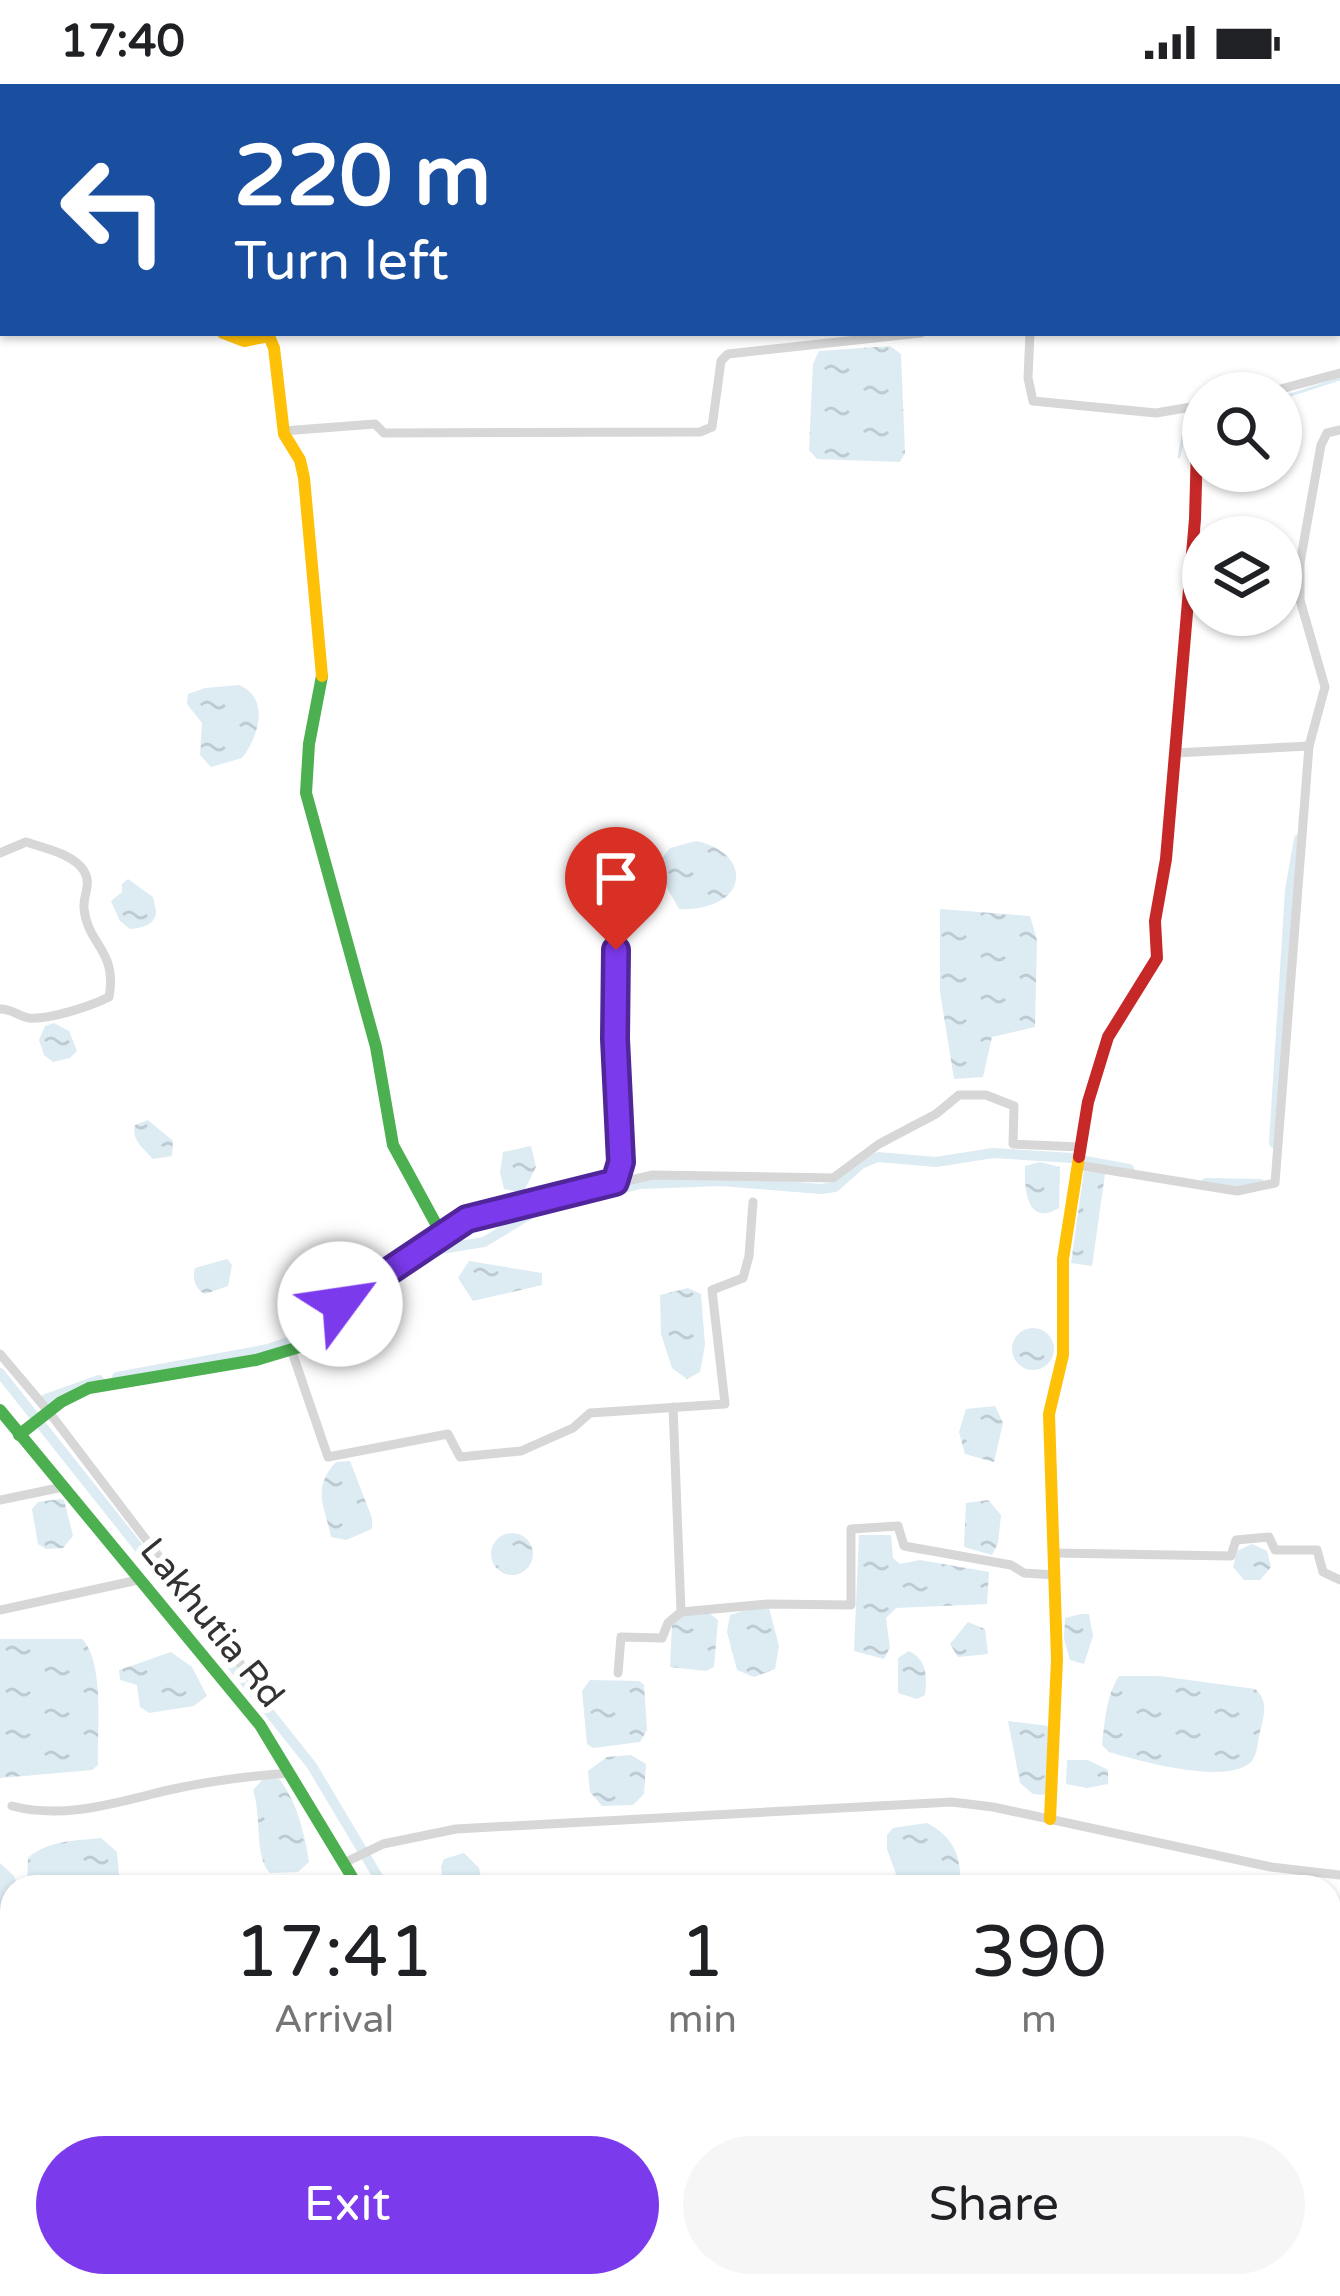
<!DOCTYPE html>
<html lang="en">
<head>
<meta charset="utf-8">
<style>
  :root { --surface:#fff; --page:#f6f6f6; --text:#202124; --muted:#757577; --accent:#7c3aed }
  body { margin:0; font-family:"Varela Round",sans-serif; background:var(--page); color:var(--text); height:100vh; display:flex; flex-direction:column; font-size:45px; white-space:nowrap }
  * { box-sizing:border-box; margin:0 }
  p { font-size:39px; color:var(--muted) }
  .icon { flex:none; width:66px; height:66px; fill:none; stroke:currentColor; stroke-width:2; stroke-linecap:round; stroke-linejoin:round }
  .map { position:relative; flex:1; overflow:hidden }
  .panel { position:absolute; left:0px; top:1791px; width:1341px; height:423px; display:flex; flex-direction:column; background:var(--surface); border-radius:36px 36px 0 0; box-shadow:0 3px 9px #0004 }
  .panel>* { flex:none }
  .hud { position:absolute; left:0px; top:0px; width:1341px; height:252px; box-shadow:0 3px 9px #0004; background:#1a4fa0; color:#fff; overflow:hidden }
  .fabs { position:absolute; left:1182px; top:288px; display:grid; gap:24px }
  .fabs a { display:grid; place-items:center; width:120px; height:120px; border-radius:50%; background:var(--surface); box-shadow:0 3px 9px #0004; font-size:60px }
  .pin { position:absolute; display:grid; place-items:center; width:102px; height:102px; color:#fff; margin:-123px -51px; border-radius:50% 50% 50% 0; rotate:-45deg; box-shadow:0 0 12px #0007 }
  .pin .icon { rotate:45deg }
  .me { position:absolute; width:132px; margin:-66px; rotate:59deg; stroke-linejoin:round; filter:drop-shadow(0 0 9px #0008) }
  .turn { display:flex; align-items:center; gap:42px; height:252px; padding:0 36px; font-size:54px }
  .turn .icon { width:156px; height:156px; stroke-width:2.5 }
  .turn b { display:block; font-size:84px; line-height:102px }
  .eta { display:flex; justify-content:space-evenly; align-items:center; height:204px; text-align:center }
  .eta b { font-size:72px; font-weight:600; line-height:84px }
  .cta { display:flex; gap:24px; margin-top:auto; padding:24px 36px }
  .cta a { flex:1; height:138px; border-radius:72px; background:var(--accent); color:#fff; font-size:48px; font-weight:600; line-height:138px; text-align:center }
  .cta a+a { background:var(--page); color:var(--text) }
  .status { display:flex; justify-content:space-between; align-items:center; height:84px; padding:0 60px; background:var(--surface); direction:ltr }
  .status svg { height:33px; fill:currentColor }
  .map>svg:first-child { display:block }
</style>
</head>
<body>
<div class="status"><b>17:40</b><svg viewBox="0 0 49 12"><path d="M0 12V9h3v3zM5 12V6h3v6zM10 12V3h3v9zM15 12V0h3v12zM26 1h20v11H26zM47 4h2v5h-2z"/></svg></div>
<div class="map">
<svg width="1340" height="2212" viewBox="0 0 1340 2212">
  <defs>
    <pattern id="water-ripples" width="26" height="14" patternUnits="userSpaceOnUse" patternTransform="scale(3)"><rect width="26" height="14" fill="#ddebf3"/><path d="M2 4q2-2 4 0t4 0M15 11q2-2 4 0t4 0" fill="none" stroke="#becad1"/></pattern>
  </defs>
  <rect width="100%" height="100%" fill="#fff"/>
  <g fill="url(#water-ripples)">
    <polygon points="890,262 901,270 905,369 900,378 817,375 809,366 813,280 819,267"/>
    <path d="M 239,601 C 271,614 258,654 242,674 L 211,683 L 200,671 L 202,639 L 187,620 L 188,610 L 205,604 Z"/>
    <path d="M 696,757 C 754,769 750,827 679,825 L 665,800 L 663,773 L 670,764 Z"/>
    <path d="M 128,795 L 153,813 L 156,827 C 156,841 142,844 130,845 L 120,837 L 111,817 L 122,808 L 122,800 Z"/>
    <polygon points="940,825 1030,832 1037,856 1035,943 992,953 983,993 954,995 940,908"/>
    <polygon points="54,939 69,947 77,967 70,974 53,978 44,971 39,956 45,942"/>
    <path d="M 148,1036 L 173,1057 L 172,1072 L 153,1075 C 144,1065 131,1056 135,1041 Z"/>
    <polygon points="531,1062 536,1083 523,1109 504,1105 500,1089 503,1068"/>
    <path d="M 1040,1078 L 1060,1083 L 1059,1124 C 1027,1143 1024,1106 1025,1082 Z"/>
    <polygon points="1084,1087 1105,1090 1092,1182 1071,1179"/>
    <path d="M 227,1175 L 232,1181 L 228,1202 L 205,1210 C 195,1205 192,1194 195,1184 Z"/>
    <polygon points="469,1177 542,1189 542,1201 473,1217 458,1194"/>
    <polygon points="688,1204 701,1210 705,1261 700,1288 687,1295 672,1284 661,1250 660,1211"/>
    <circle cx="1033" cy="1265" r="21"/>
    <polygon points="995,1322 1003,1339 994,1378 965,1370 959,1348 966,1325"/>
    <path d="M 350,1377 L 372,1434 L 372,1445 L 346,1456 L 331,1453 C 325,1422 311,1405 336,1378 Z"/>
    <polygon points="60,1415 64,1416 73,1452 63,1464 46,1465 38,1460 32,1425 38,1418"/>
    <polygon points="988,1416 1001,1431 998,1459 992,1471 964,1463 966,1419"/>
    <circle cx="512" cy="1470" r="21"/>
    <polygon points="859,1451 891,1451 893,1474 900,1480 920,1476 989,1488 987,1520 896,1524 886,1534 890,1564 884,1575 854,1567"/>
    <polygon points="1252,1460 1267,1467 1271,1483 1260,1496 1244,1496 1233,1483 1237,1467"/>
    <polygon points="752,1524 769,1524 779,1562 775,1585 754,1593 737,1586 727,1548 730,1531"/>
    <polygon points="709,1529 718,1536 714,1583 706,1587 670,1583 672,1540 680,1531"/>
    <polygon points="1081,1530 1089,1530 1093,1552 1084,1580 1070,1576 1064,1555 1065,1534"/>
    <polygon points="968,1538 985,1545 988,1570 958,1573 950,1560"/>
    <path d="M 0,1555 L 82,1555 C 105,1579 97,1648 98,1681 L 92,1686 L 0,1694 Z"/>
    <path d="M 909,1567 C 927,1576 927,1592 925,1611 L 917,1615 L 898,1609 L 898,1574 Z"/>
    <polygon points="171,1568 192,1583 207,1612 194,1622 149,1629 140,1623 137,1601 120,1596 119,1586"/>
    <path d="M 1119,1592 L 1159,1592 L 1255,1605 C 1269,1617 1264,1631 1260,1648 C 1257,1659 1258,1675 1247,1681 C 1219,1699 1139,1677 1109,1668 L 1102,1661 C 1105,1637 1106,1612 1119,1592 Z"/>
    <polygon points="590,1596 639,1597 644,1601 647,1646 640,1658 593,1664 587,1660 582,1607"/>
    <polygon points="1008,1637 1049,1642 1048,1703 1044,1711 1033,1710 1020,1699"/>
    <polygon points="631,1671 646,1680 644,1710 633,1721 602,1722 590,1708 588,1687 607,1673"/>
    <polygon points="1067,1676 1088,1676 1108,1686 1108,1700 1087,1704 1066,1700"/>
    <path d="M 271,1694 L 279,1695 C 297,1717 305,1751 309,1778 L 298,1788 L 270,1789 C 254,1773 262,1732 253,1706 L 263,1695 Z"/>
    <path d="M 927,1739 C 954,1753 962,1773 960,1803 L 885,1803 L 896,1790 L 887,1765 L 887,1751 L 893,1744 Z"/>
    <path d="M 101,1754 L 117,1768 L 120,1803 L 27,1803 L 28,1774 C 48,1756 75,1757 101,1754 Z"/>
    <polygon points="464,1769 479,1784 483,1803 443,1803 441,1782 444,1775"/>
    <polygon points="0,1779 14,1792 18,1803 12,1803 11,1859 0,1870"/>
    <polygon points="1098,2202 1178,2202 1206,2212 1096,2212"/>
  </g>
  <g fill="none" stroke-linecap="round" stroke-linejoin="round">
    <g stroke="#ddebf3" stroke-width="3">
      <polyline points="1281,314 1340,295"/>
      <polyline points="1179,373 1184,348 1203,336"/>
    </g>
    <g stroke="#ddebf3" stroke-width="10">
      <polyline points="1274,1059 1290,806 1299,755"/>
      <polyline points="1085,1077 1129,1085"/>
      <polyline points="1206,1099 1260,1100"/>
      <polyline points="0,1289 312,1682 384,1803"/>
      <polyline points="117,1293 268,1265 314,1249 415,1176 434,1166 484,1158 537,1126 640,1100 721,1097 821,1105 835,1103 861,1080 878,1073 936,1078 993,1069 1072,1074"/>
      <polyline points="46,1315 99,1296"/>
      <polyline points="529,2202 532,2212"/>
    </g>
    <g stroke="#d7d7d7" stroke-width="9">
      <polyline points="946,3 947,0"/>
      <polyline points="0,135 3,135"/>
      <polyline points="1030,249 1028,294 1033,317 1156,329 1203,321"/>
      <polyline points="1266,309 1340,289"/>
      <polyline points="283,347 375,340 384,349 700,348 712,343 721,277 728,270 921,249"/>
      <polyline points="1175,669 1309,662"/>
      <path d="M 0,769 L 26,758 C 44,764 74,770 84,787 C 92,800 83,811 84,824 C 87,861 118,866 109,913 C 91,922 49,936 29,934 C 18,932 12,925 0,925"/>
      <polyline points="1077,1081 1237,1107 1275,1099 1309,662 1325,603 1300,516 1300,479 1321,361 1327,349 1340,346"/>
      <polyline points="615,1098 621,1078 615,955 618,841"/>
      <polyline points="442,1151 468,1135 489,1128 653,1091 833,1094 879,1060 936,1030 959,1011 986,1011 1014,1022 1013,1060 1080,1063"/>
      <polyline points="291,1265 328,1373 448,1350 460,1373 521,1367 573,1344 590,1329 725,1320 712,1206 743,1194 749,1172 753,1118"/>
      <polyline points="0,1270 49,1328 271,1620"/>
      <polyline points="0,1416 63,1403"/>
      <polyline points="1054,1469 1231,1472 1236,1456 1269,1453 1275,1466 1317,1466 1323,1488 1340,1496"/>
      <polyline points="0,1526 138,1496"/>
      <polyline points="681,1528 768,1520 851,1521 851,1445 898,1442 904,1462 1011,1481 1024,1489 1055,1491"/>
      <polyline points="618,1589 621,1553 662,1554 668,1539 681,1528 673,1323"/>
      <path d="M 12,1722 C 66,1736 117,1718 169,1706 C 209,1697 249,1692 290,1689"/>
      <polyline points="346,1778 383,1760 456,1745 952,1718 993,1723 1271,1783 1340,1791"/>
      <polyline points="0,1948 12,1948"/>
      <polyline points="0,1975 12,2020"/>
      <polyline points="47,2202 49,2212"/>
      <polyline points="553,2202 554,2212"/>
      <polyline points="663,2212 700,2203 712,2212"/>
    </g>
    <g stroke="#4caf50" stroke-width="12">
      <polyline points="0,1326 260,1641 358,1803"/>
      <polyline points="19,1351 61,1318 89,1304 256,1276 316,1258 334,1246 333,1230 341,1219 442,1151 393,1061 376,963 306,709 309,660 322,592"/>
      <polyline points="512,2202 516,2212"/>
    </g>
    <g stroke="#ffc107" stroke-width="12">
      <polyline points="223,249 244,257 269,252 274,264 284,350 300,376 304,394 322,592"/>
      <polyline points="1050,1735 1057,1575 1049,1330 1063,1271 1063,1175 1079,1073"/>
    </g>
    <polyline stroke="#c62828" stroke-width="12" points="1079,1073 1088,1018 1108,953 1157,874 1155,837 1166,775 1195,435 1197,362 1203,351"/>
  </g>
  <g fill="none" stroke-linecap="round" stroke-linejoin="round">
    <defs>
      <polyline id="route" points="340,1220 467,1135 615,1098 621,1078 615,955 616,866"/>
    </defs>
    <use href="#route" stroke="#51269a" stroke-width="30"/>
    <use href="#route" stroke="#7c3aed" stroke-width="21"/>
  </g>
  <g text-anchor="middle" stroke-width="12" stroke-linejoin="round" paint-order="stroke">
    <g font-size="36" fill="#333" stroke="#fff">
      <text transform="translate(213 1538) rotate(51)" y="13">Lakhutia Rd</text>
    </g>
  </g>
</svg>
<div class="fabs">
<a><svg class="icon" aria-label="search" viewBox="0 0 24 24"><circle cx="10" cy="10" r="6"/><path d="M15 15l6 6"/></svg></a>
<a><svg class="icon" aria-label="layers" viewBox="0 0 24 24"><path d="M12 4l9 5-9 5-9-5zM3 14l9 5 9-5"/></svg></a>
</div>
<div class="pin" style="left:616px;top:866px;background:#d93025"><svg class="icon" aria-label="arrive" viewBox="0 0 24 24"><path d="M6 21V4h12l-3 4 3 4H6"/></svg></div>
<svg class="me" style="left:340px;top:1220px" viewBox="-20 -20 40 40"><circle r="19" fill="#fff"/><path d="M0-13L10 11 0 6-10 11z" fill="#7c3aed"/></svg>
<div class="hud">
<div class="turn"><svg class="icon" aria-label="left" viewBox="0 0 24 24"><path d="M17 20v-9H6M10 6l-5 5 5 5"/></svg><div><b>220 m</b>Turn left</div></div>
</div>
<section class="panel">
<div class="eta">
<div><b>17:41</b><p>Arrival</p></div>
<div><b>1</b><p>min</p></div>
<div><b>390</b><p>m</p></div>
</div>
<div class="cta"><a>Exit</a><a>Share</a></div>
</section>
</div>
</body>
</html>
